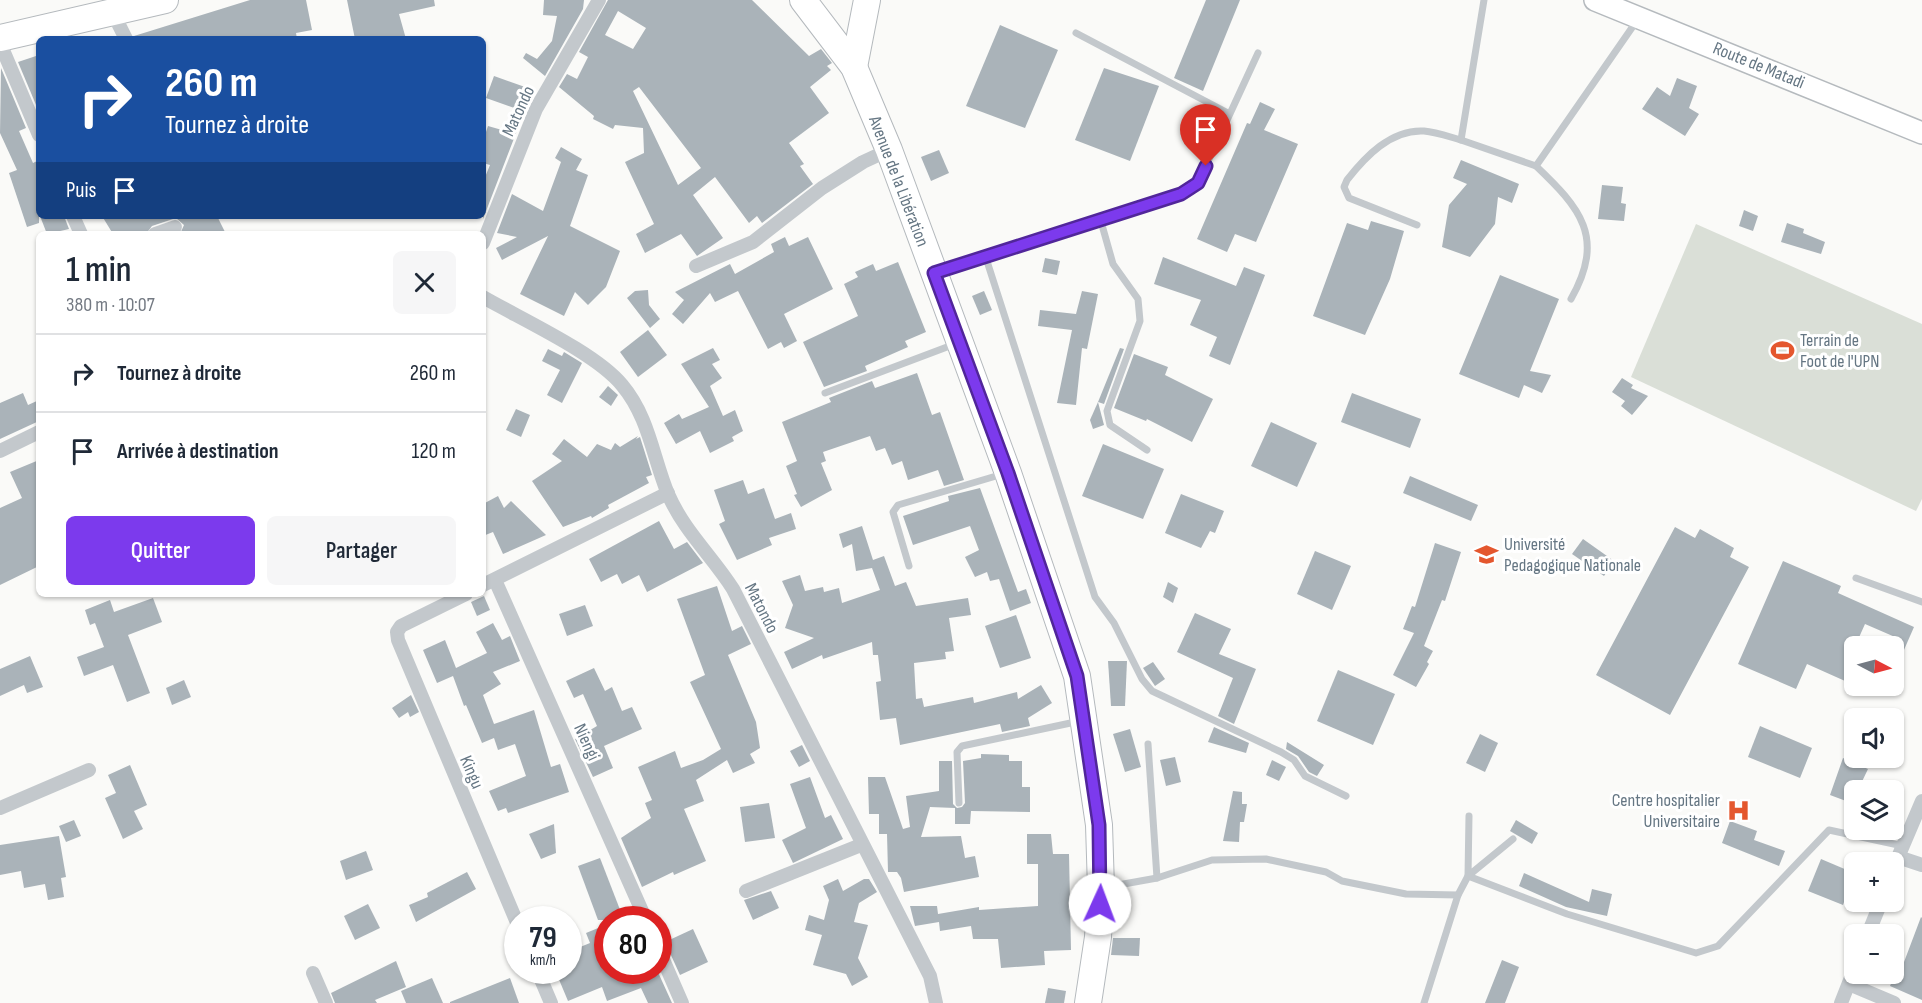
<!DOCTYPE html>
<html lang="fr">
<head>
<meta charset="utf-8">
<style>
  :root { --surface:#fff; --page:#f6f6f7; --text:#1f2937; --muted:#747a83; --line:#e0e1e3; --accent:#7c3aed }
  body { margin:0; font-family:"Sofia Sans Condensed",sans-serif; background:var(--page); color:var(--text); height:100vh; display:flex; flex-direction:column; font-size:22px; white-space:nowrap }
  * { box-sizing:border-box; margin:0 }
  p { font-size:20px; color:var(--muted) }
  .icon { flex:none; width:33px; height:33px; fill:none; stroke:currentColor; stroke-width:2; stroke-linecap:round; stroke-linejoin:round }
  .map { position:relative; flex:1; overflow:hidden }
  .drawer { position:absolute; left:36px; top:231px; width:450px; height:366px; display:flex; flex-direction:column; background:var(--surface); border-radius:9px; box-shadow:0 2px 4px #0004 }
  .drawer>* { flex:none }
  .banner { position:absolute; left:36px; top:36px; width:450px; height:183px; border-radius:9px; box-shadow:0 2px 4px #0004; background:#1a4fa0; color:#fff; overflow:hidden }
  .needle { width:39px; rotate:96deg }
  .buttons { position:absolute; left:1844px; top:636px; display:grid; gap:12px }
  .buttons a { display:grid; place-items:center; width:60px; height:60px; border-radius:9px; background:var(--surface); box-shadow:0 2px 4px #0004; font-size:30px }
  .speed { position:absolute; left:504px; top:906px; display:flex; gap:12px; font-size:30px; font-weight:700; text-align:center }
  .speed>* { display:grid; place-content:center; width:78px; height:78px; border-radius:50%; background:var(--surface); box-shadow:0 2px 4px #0004; line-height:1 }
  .speed small { font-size:15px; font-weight:400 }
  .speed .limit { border:9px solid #d22; background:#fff; color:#111 }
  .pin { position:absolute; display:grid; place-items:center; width:51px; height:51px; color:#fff; margin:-62px -26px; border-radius:50% 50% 50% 0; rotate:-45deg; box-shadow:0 0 6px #0007 }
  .pin .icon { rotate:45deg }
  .me { position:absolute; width:66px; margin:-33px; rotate:2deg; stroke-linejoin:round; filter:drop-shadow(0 0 4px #0008) }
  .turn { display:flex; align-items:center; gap:21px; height:126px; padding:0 30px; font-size:27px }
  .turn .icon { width:78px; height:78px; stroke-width:2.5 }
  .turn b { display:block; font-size:42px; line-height:51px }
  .then { display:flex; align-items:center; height:57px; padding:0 30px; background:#0003; gap:12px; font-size:22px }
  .round { display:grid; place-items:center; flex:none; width:63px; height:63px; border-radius:9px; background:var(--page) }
  .headline { display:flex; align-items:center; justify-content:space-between; height:102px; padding:0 30px }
  h1 { font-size:36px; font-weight:600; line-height:45px }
  .primary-button { display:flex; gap:12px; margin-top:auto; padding:12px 30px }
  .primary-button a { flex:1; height:69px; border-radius:9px; background:var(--accent); color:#fff; font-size:24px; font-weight:600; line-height:69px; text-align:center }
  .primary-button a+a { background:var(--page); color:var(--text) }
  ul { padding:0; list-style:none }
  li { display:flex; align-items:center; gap:18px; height:78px; padding:0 30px; border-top:2px solid var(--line) }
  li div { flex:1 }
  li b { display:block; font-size:22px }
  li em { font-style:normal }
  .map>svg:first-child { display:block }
</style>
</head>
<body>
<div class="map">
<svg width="1922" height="1003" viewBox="0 0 1922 1003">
  <rect width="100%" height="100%" fill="#fafaf8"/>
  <polygon fill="#dadfd7" points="1696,224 1922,324 1922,499 1916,511 1631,377"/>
  <g fill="#aab3b9" fill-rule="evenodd">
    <polygon points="250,0 306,0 312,30 296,33 297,39 135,39 134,36"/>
    <polygon points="347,0 434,0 435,6 399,14 406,39 355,39"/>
    <polygon points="544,0 584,0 583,9 545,76 523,58 526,53 537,59 552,41 557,16 543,15"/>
    <path d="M 608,0 L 752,0 L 809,56 L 821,49 L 832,63 L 827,66 L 831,70 L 810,87 L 829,113 L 789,143 L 804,164 L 800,166 L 813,184 L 762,223 L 757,216 L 749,223 L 715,177 L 693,195 L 723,238 L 697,256 L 681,234 L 645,253 L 636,234 L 654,224 L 625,162 L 644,153 L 643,128 L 615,125 L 613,129 L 593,119 L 594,116 L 559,87 L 567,74 L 577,79 L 588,57 L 579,52 ZM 618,11 L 646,28 L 633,49 L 605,35 ZM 639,87 L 701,168 L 678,185 L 633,91 Z"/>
    <polygon points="1206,0 1240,0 1203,91 1174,78"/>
    <polygon points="1000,25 1058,50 1025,128 966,106"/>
    <polygon points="39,55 39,112 18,62"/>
    <polygon points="1,68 26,128 19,131 33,163 39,160 39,223 27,227 9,173 17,170 0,133"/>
    <polygon points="1104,68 1159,86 1130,161 1075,140"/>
    <polygon points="494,76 525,87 517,109 486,98"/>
    <polygon points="1677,78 1697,86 1689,108 1699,114 1685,136 1642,109 1657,87 1670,96"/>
    <polygon points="1260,102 1275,109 1264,130 1298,144 1256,242 1235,234 1227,252 1197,239 1247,123 1250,124"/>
    <polygon points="505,124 518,128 483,219 483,182 490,165 483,163 483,141 488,126 502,130"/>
    <polygon points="561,147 582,159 576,170 588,175 570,226 620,251 606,287 588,305 575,292 564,316 520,294 548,236 502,260 496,248 517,237 497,233 512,194 543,211 561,162 555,158"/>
    <polygon points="939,150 949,173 931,181 921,157"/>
    <polygon points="1461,160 1519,184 1512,203 1498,197 1495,224 1470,257 1442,247 1449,205 1467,184 1453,178"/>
    <polygon points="1602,185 1623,187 1621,203 1626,204 1624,221 1598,219"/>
    <polygon points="1744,210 1758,216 1753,231 1739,226"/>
    <polygon points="40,216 64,216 69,229 47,234"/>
    <polygon points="102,216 217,216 226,234 180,234 184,225 176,218 152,226 146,234 113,234"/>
    <polygon points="1371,221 1404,231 1390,279 1365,335 1313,316 1347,223 1368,230"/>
    <polygon points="1787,223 1804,229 1803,233 1825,242 1821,254 1781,242"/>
    <polygon points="785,237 789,246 808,237 833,289 784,314 797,341 784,348 781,342 768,349 738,291 715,302 710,293 683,324 672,314 684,300 675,292 730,264 735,274 774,252 771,244"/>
    <polygon points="1163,257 1236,286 1244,267 1265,275 1230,365 1209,356 1217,337 1190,325 1201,300 1154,284"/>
    <polygon points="1045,258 1060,261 1057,275 1042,272"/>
    <polygon points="898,262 926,332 905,341 908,347 865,366 867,371 824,387 803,342 858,316 844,284 858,277 855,272 873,264 876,271"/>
    <polygon points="1500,275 1559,299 1530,371 1551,375 1542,393 1524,385 1519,398 1459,374"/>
    <polygon points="648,290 649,305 660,319 650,328 627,298 635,291"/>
    <polygon points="984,291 992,310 980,315 972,296"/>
    <polygon points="1082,291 1098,294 1087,349 1082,348 1076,405 1057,403 1072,330 1038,326 1040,310 1076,314"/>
    <polygon points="648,330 667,355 638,377 620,352"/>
    <polygon points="713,348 720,360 712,364 722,378 710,386 723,416 735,410 743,431 732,437 734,441 710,453 700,431 676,444 664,423 679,414 682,419 709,407 681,364"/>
    <polygon points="1120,348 1124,349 1104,404 1098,402"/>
    <polygon points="548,349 562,356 564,352 582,363 562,403 547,395 560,370 542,361"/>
    <polygon points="1134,354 1168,367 1165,375 1213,399 1192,442 1147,419 1146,421 1114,408"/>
    <polygon points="917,373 932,415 940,412 964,480 944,486 938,470 908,480 902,461 892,465 885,448 876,451 870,436 823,452 826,461 821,463 832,490 801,507 794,495 797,494 786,466 797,461 782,422 831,402 829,398 872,381 875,388"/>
    <polygon points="1622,378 1633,385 1631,388 1648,396 1632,415 1621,406 1625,401 1612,392"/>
    <polygon points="608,386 618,395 611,406 599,397"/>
    <polygon points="23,393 28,405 39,400 39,421 0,439 0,403"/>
    <polygon points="1352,393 1421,419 1410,448 1341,422"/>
    <polygon points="1098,402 1104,425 1093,429 1090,420"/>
    <polygon points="516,409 530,415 521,437 506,430"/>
    <polygon points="1271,422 1317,443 1297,487 1251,466"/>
    <polygon points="638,436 636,439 640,437 652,475 646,477 649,483 608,505 609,508 592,518 591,516 563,527 532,481 562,461 552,454 564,439 587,457 597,444 611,450 615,443 620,447"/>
    <polygon points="1103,444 1164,469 1143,519 1082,496"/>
    <polygon points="39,460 39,566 0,585 0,508 22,498 10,472"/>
    <polygon points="1410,476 1478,505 1471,521 1403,493"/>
    <polygon points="743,480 748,494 764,488 775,519 791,513 796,529 769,538 772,545 737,560 719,524 725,521 714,490"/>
    <polygon points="980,488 1018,592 1026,589 1031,603 1010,611 999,579 990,581 987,572 975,577 965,557 979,550 970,526 913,545 903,516 949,501 948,496"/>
    <polygon points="1181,494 1224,511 1215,533 1210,531 1201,548 1165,533"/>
    <polygon points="498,496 504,508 511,501 546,535 503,554 493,532 483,536 483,504"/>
    <polygon points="659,521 674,549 687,542 703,563 647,592 639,575 622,584 617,574 601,582 589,559"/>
    <polygon points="862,526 873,560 884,556 895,586 906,582 916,606 968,598 971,615 949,618 954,651 945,652 946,659 914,663 916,699 922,698 924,707 973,697 974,703 1017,692 1018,699 1041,685 1052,703 1028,718 1030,726 1002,732 1000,724 900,745 896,718 880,720 876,682 881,681 878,655 873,655 872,642 823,659 822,655 792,669 784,652 814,638 785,628 793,605 782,581 800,575 805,591 823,587 824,592 839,588 842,603 880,590 872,568 856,571 852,544 843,548 839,534"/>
    <polygon points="1675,527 1695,538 1700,529 1734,548 1730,557 1749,567 1670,715 1596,675"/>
    <polygon points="1583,539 1614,561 1604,576 1572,554"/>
    <polygon points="1435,543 1461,552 1445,601 1442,600 1424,646 1433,651 1427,662 1429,664 1416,687 1393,675 1414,633 1403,629 1412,606 1415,607"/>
    <polygon points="1315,551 1351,566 1332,610 1297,594"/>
    <polygon points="1783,561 1841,586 1838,593 1914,627 1893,675 1895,637 1865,624 1848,662 1854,665 1854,685 1807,664 1796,689 1738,664"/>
    <polygon points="1168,582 1178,588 1173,603 1163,597"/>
    <polygon points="717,586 732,631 742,626 751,644 728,655 756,722 760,748 750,754 755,763 733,773 727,760 696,780 704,801 684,809 706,861 674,875 673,872 642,887 621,838 651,818 645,803 652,800 638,767 675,751 681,768 703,760 721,749 690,682 705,675 677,599"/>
    <polygon points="484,596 490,610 477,616 471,602"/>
    <polygon points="153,598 162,622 128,635 150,693 127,702 113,665 84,676 77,657 104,647 95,623 90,625 85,610 110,600 114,612"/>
    <polygon points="585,605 593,626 567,636 559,614"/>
    <polygon points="1195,613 1231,629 1219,654 1256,669 1234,724 1218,716 1233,678 1177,652"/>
    <polygon points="1016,615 1031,658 1000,668 985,626"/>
    <polygon points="493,623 502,640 510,636 520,661 493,672 501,684 483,695 494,724 534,710 551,767 560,764 569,792 508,813 506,808 498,811 489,791 526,776 515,744 498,750 494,738 482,743 466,705 464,706 453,676 437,683 423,650 445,640 456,668 487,653 476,632"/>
    <polygon points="30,656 43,687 27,693 24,685 0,696 0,669"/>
    <polygon points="1108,661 1127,661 1125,706 1111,706"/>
    <polygon points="1153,662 1165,679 1155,686 1143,668"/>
    <polygon points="594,668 605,691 612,687 622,711 632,707 642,729 604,746 613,768 593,777 575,739 597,726 583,694 574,698 566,681"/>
    <polygon points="1338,670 1395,694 1373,745 1317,721"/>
    <polygon points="184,680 191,697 172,705 166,688"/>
    <polygon points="411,695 419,712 410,717 408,712 399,718 392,708"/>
    <polygon points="1760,726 1812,748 1800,778 1748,757"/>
    <polygon points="1214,727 1249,743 1246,753 1208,742"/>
    <polygon points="1130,729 1141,767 1125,772 1113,734"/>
    <polygon points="1480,734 1498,743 1485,772 1466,763"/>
    <polygon points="1287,742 1324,765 1317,776 1309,772 1298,756 1286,749"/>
    <polygon points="802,745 810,761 799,767 790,751"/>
    <polygon points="981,754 1009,755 1009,761 1022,761 1022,787 1030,787 1030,812 971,811 970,824 955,824 955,808 930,807 921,837 961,836 965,858 975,856 979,877 904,892 901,878 897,872 888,872 887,834 879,834 879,814 869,814 868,777 885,777 903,829 910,827 906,796 939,791 939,761 952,761 953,804 957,808 962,807 965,803 963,761 981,758"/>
    <polygon points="1175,757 1181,782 1166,786 1160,760"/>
    <polygon points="1843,758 1868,769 1858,790 1854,790 1854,804 1830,795"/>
    <polygon points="1272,760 1286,767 1279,781 1266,775"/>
    <polygon points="130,765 147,805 134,811 143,829 123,839 105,798 116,793 108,775"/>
    <polygon points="810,777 825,818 831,815 843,839 793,863 782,840 806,828 790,784"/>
    <polygon points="1233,791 1242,792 1242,804 1247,804 1244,822 1240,822 1239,842 1223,841"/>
    <polygon points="769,803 775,838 745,842 740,807"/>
    <polygon points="74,820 81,836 66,842 59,826"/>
    <polygon points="1516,820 1538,833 1532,844 1510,831"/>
    <polygon points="1730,821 1757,831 1754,840 1785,851 1779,866 1722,843"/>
    <polygon points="554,824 556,853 541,859 529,834"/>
    <polygon points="1027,834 1051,834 1053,854 1069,854 1071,950 1044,951 1045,965 1001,968 998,939 973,939 971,926 940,931 939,922 915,926 910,906 937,906 938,914 979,907 979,910 1038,906 1038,864 1027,864"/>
    <polygon points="59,836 66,877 61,878 64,897 48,900 45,884 24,888 21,871 0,875 0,845"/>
    <polygon points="366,851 373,870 346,880 340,861"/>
    <polygon points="600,858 624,920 598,920 578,866"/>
    <polygon points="1821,859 1854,873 1843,905 1808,891"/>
    <polygon points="467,872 476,889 416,922 409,905 428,897 427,893"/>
    <polygon points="1524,873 1589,902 1592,889 1612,894 1607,916 1566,907 1519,886"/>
    <polygon points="838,879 843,891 864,879 869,879 877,892 859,903 854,922 868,925 858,958 868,977 852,986 846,974 813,965 822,935 805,930 809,915 824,920 829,900 823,886"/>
    <polygon points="771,891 779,908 753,920 744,900"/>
    <polygon points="368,904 380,928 355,940 344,916"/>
    <polygon points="1921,917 1922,918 1922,1000 1890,986 1897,969 1901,970"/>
    <polygon points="608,924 608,970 657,970 672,1003 648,1003 641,988 607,1001 602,987 568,1001 555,970 568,970 568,952 590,943 586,933"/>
    <polygon points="693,929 708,962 680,975 665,942"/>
    <polygon points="1113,938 1140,938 1139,956 1111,955"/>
    <polygon points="1502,960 1519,967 1505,1003 1485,1003"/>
    <polygon points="396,961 406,987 375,1000 377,1003 335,1003 331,993"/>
    <polygon points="432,978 443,1003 406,1003 401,991"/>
    <polygon points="510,978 519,1003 450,1003 450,1002"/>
    <polygon points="1048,988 1066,991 1064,1003 1045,1003"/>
  </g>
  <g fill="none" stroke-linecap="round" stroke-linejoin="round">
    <defs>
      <polyline id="primary" points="1595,0 1922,133"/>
      <g id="highway">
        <polyline points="803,0 854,67 889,150 1008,473 1077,676 1099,825 1101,888 1098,937 1088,1003"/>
        <polyline points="0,38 165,0"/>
        <polyline points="854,67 867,0"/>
      </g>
    </defs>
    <use href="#primary" stroke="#b5babe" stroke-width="24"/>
    <use href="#highway" stroke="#b4b9bd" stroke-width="28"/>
    <g stroke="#c3c8cc" stroke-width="7">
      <polyline points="1484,0 1461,140 1536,166 1638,19"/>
      <polyline points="1076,33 1228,113"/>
      <path d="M 1536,166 C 1580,208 1606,237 1571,299"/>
      <polyline points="1100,218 1113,264 1138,299 1140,321 1107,411 1110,425 1147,450"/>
      <path d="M 1417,225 L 1349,198 L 1344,187 L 1347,180 C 1365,157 1391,129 1424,131 C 1436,132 1450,137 1461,140"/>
      <polyline points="985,255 1095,597 1114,623 1142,679 1152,691 1281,752 1294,760 1305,776 1346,796"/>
      <polyline points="939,271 1181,194 1198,183 1258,53"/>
      <polyline points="825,393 955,344"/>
      <polyline points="909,566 893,512 898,505 1003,474"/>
      <polyline points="1856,578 1922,602"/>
      <polyline points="1148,744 1157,878"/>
      <polyline points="959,803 957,752 962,746 1080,721"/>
      <polyline points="1469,816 1468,876 1513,839"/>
      <polyline points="1107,887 1157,878 1212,860 1266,859 1326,872 1342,881 1406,894 1458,895"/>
      <polyline points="1424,1003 1458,895 1468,876 1567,914 1696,953 1718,946 1829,830 1903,846"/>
    </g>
    <g stroke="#c3c8cc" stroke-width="14">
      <polyline points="112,11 126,39"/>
      <polyline points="0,43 39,135"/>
      <polyline points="73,216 81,234"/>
      <polyline points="155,234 175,227"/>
      <polyline points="483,243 536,109 599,0"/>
      <polyline points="696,266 753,242 822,188 863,162 889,150"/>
      <path d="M 483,297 C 521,319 596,353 622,385 C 649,417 653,458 668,494 C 684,531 712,556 733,589 L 930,976 L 936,1003"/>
      <polyline points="0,451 39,432"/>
      <polyline points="495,580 646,920"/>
      <polyline points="483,585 668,493"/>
      <polyline points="466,594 401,626 397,632 398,640 518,925"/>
      <polyline points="0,808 89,770"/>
      <polyline points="1898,857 1922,865"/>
      <polyline points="1893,869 1922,801"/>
      <polyline points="746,891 861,845"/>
      <polyline points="1868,934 1881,902"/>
      <polyline points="658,948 682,1003"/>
      <polyline points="537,970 551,1003"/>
      <polyline points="313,973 326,1003"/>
      <polyline points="1849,984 1894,1003"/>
      <polyline points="1841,1003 1854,970"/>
    </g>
    <use href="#primary" stroke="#fff" stroke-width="21"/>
    <use href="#highway" stroke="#fff" stroke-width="26"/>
  </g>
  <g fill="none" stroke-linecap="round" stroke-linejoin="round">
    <defs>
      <polyline id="route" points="1100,904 1099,825 1077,676 1008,473 934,273 1181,194 1198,183 1206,166"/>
    </defs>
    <use href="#route" stroke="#51269a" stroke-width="15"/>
    <use href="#route" stroke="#7c3aed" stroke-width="10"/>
  </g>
  <defs>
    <symbol id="stadium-bare" viewBox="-9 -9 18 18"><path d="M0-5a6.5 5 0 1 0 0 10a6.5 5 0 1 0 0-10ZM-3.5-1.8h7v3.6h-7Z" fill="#e4572e" stroke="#fff" stroke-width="2.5" paint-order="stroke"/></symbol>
    <symbol id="university-bare" viewBox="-9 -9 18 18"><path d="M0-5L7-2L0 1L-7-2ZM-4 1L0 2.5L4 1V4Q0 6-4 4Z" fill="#e4572e" stroke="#fff" stroke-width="2.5" paint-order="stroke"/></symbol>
    <symbol id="hospital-bare" viewBox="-9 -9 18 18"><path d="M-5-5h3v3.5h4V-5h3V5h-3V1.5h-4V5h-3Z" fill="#e4572e" stroke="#fff" stroke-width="2.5" paint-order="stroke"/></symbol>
  </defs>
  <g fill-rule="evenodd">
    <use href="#stadium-bare" x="1766" y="334" width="33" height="33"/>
    <use href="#university-bare" x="1470" y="538" width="33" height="33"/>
    <use href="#hospital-bare" x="1722" y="794" width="33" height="33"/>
  </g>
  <g text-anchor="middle" stroke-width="6" stroke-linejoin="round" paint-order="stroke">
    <g font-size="18" fill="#657683" stroke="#fff">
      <text transform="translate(1759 65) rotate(22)" y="6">Route de Matadi</text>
      <text transform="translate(518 111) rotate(-65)" y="6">Matondo</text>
      <text transform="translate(899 181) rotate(69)" y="6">Avenue de la Libération</text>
      <text transform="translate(762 608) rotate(63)" y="6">Matondo</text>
      <text transform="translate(587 742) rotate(66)" y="6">Niengi</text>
      <text transform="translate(472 772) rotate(67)" y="6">Kingu</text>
    </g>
    <g font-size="18" fill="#657683" stroke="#fff" text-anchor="start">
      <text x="1800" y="346">Terrain de<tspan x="1800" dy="21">Foot de l'UPN</tspan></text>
      <text x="1504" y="550">Université<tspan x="1504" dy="21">Pedagogique Nationale</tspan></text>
      <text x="1720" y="806" text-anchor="end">Centre hospitalier<tspan x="1720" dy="21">Universitaire</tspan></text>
    </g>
  </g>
</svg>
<div class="buttons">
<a><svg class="needle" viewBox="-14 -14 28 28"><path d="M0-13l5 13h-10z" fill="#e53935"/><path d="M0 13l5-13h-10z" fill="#747a83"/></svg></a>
<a><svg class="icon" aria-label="sound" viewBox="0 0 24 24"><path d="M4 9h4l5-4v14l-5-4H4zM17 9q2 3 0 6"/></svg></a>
<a><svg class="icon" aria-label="layers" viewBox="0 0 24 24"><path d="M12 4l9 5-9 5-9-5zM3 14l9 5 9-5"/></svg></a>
<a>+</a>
<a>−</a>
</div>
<div class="speed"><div>79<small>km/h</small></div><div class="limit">80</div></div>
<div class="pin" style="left:1206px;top:166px;background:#d93025"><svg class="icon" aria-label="arrive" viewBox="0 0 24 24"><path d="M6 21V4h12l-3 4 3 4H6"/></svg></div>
<svg class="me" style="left:1100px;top:904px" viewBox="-20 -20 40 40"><circle r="19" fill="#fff"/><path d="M0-13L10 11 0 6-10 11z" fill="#7c3aed"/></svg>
<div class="banner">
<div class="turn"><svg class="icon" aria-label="right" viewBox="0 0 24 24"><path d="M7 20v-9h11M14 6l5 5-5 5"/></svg><div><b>260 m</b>Tournez à droite</div></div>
<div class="then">Puis<svg class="icon" aria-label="arrive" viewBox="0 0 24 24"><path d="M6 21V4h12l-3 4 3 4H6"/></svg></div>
</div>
<section class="drawer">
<div class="headline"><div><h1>1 min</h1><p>380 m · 10:07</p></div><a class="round"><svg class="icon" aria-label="close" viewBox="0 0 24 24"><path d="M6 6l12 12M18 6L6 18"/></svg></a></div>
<ul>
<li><svg class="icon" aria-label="right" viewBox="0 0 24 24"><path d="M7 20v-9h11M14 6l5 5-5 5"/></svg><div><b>Tournez à droite</b></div><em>260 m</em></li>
<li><svg class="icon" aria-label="arrive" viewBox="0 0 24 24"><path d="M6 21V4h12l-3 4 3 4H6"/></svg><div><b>Arrivée à destination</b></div><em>120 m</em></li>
</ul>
<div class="primary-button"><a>Quitter</a><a>Partager</a></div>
</section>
</div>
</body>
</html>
